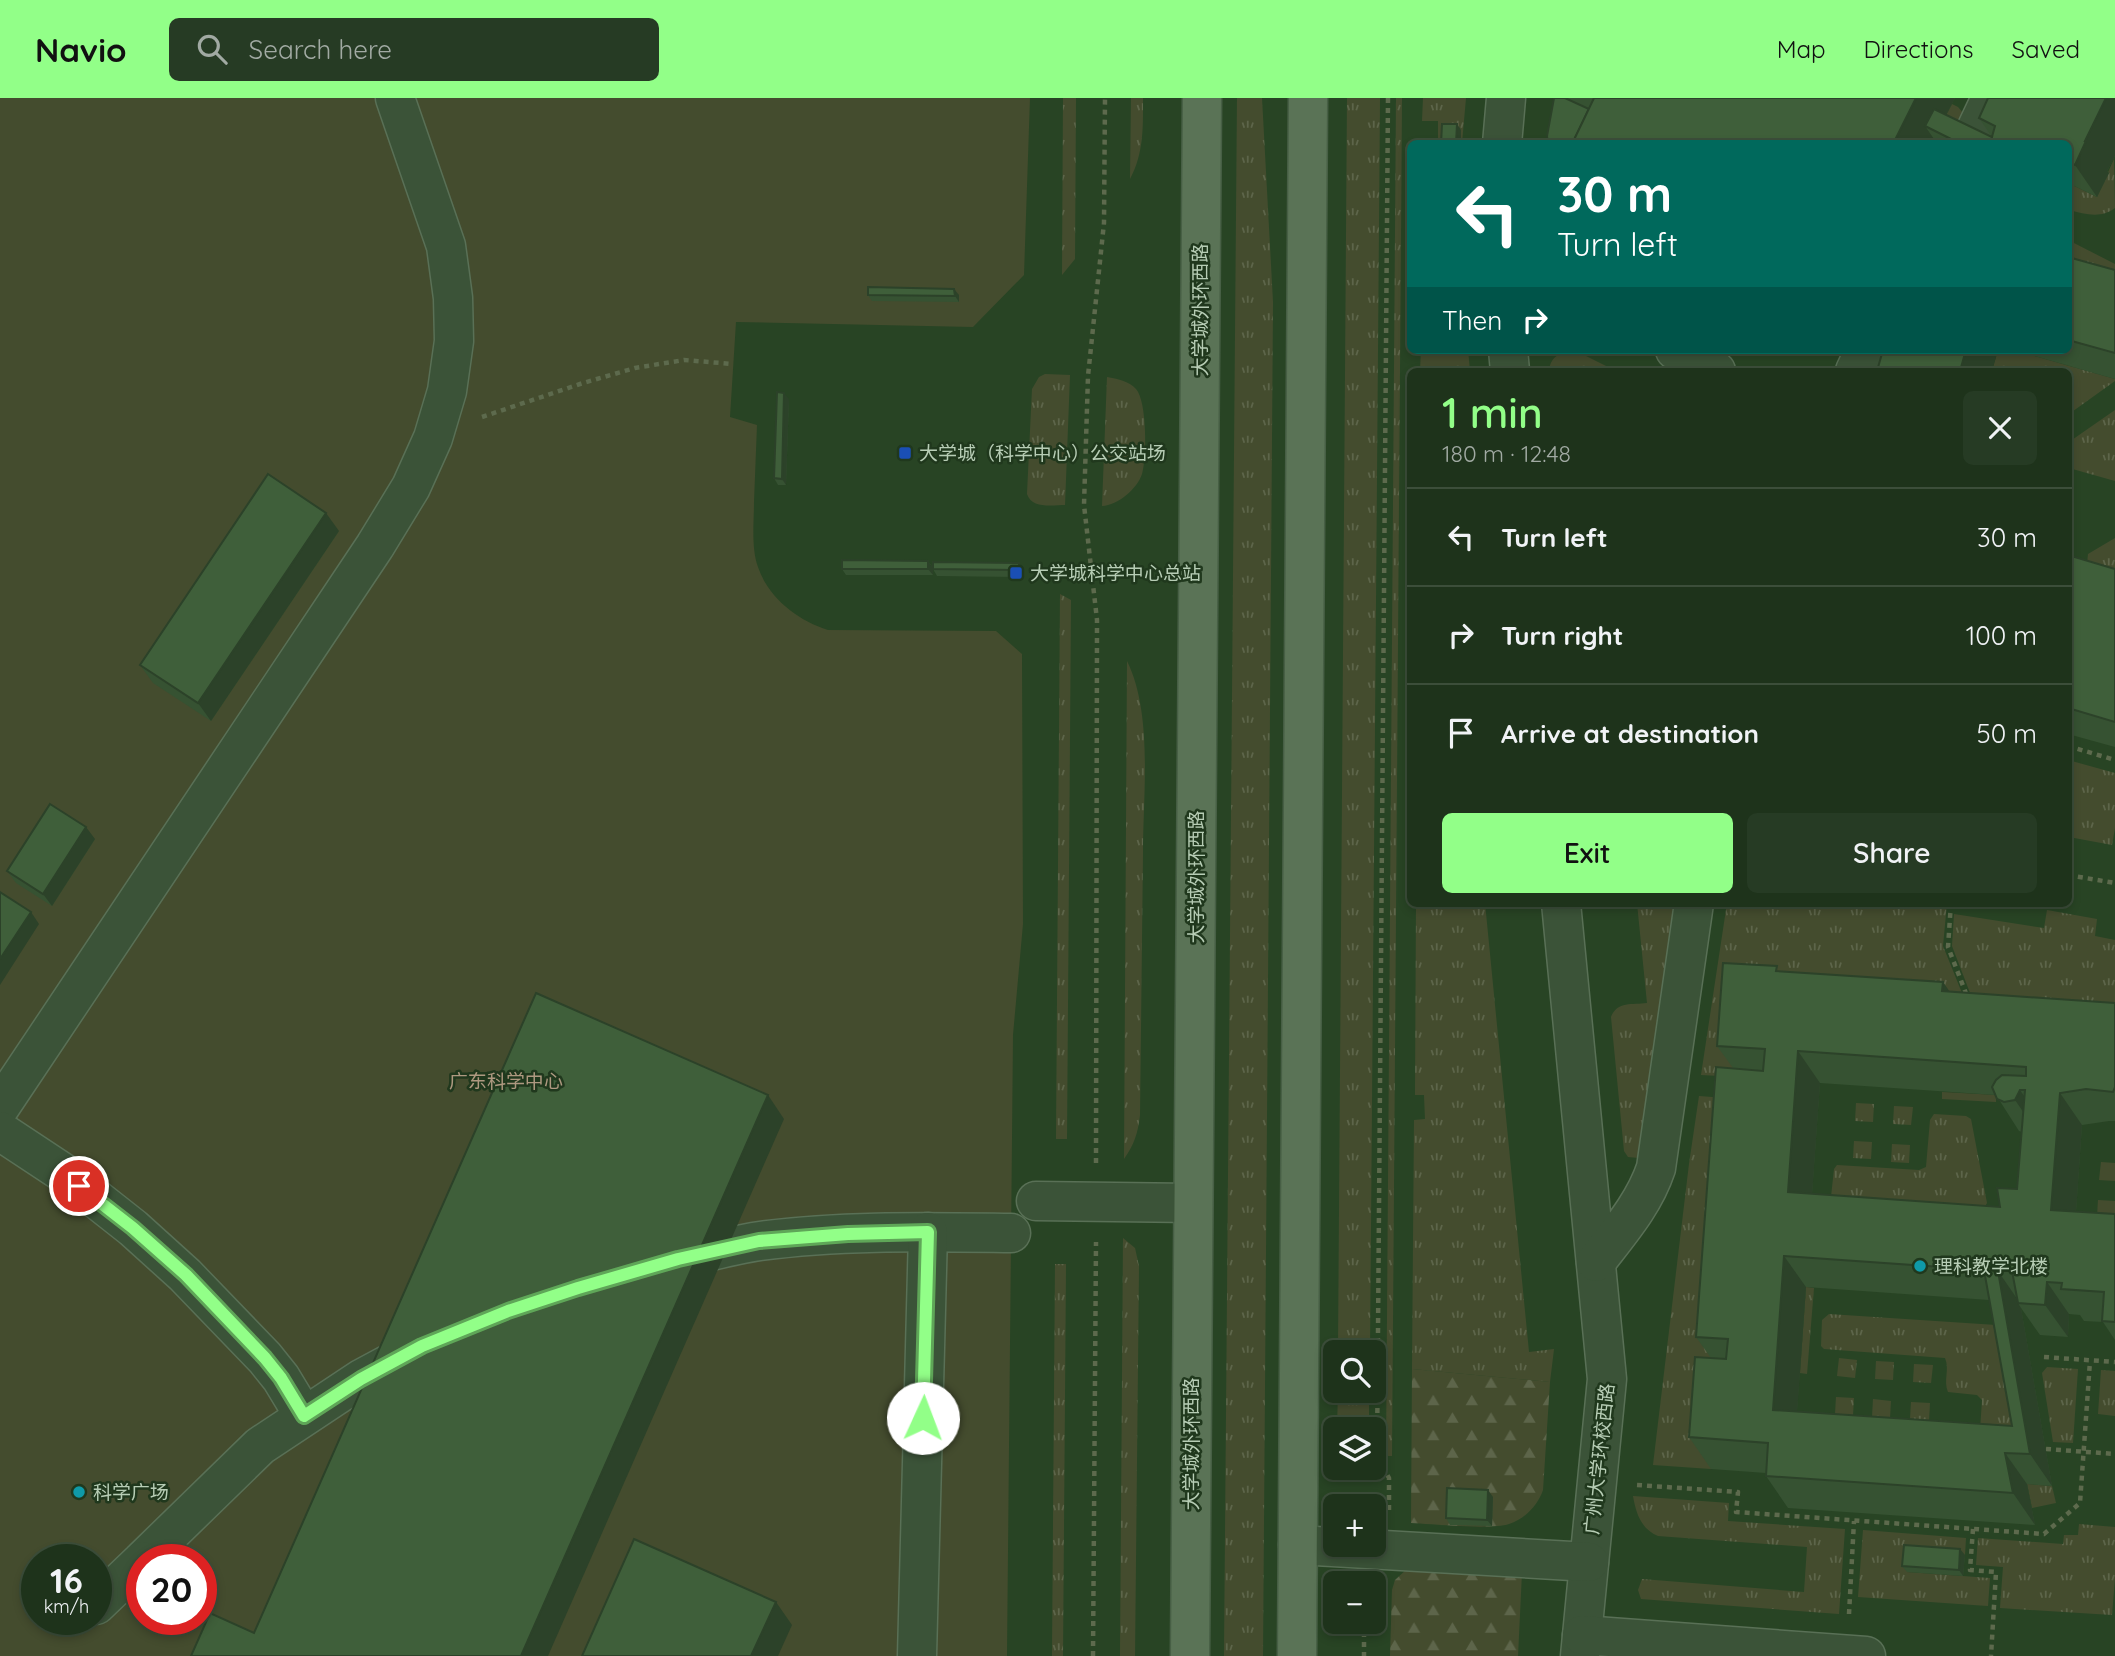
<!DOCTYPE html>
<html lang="en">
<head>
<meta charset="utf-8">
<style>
  :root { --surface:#1e331b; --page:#263b24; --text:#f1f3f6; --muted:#a1aaa3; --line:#3c4e3a; --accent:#92ff88 }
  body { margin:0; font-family:Quicksand,"Noto Sans SC",sans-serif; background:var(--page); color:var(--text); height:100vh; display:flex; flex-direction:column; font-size:26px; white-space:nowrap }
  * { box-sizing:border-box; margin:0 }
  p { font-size:23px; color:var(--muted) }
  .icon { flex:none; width:38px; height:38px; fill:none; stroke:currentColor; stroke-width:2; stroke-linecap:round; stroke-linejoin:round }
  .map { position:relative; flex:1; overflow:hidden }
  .details { position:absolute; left:1407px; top:270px; width:665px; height:539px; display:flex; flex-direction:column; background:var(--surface); border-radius:10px; box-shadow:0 4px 10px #0003,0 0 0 2px var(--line) }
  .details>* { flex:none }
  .hud { position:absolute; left:1407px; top:42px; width:665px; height:214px; border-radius:10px; box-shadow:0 4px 10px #0003,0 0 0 2px var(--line); background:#00695c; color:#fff; overflow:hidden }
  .tools { position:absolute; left:1323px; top:1242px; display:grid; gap:14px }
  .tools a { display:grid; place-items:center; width:63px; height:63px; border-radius:10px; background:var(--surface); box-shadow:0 4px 10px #0003,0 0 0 2px var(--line); font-size:35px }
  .speed { position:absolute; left:21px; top:1446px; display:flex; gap:14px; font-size:35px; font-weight:700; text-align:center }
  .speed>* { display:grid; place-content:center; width:91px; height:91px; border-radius:50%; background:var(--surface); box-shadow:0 4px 10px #0003,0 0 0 2px var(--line); line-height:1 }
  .speed small { font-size:18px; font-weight:400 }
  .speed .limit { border:10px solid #d22; background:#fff; color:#111 }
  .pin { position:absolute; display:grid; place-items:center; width:60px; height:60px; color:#fff; margin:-30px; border:4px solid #fff; border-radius:50%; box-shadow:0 2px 7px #0007 }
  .me { position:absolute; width:77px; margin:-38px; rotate:2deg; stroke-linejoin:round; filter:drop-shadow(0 0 5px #0008) }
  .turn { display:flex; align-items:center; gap:24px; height:147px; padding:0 35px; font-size:32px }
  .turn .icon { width:91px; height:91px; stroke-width:2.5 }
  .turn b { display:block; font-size:49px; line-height:60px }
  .then { display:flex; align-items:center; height:66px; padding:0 35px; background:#0003; gap:14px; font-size:26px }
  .round { display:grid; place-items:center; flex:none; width:74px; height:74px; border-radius:10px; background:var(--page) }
  .head { display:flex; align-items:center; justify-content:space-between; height:119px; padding:0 35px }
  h1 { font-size:42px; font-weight:600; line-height:52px; color:var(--accent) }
  .primary-button { display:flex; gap:14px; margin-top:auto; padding:14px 35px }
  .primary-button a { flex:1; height:80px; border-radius:10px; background:var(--accent); color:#111; font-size:28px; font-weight:600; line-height:80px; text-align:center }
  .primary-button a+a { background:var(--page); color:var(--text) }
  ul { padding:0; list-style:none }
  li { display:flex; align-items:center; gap:21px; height:98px; padding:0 35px; border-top:2px solid var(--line) }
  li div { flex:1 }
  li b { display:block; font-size:26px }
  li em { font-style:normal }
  header { display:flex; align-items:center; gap:42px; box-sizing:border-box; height:98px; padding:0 35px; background:var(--accent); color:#111 }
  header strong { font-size:33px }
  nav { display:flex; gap:38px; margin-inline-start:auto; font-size:24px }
  .search { width:490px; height:63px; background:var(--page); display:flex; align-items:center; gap:18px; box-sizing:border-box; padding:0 24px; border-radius:10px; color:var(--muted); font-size:26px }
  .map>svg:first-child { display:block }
</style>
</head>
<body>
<header>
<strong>Navio</strong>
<div class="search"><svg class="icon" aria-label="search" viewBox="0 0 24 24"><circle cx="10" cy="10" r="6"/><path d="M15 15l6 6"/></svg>Search here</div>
<nav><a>Map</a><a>Directions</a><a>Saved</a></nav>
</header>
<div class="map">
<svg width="2115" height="1558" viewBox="0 0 2115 1558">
  <defs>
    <pattern id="grass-tufts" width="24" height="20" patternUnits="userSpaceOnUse" patternTransform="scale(1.75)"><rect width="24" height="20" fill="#444c2e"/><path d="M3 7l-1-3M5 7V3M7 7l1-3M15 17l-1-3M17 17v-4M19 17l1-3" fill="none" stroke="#5d654a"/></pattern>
    <pattern id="forest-firs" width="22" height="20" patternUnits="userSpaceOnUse" patternTransform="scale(1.75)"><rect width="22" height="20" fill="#444c2e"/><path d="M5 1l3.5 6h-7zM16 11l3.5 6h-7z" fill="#5d654a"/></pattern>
  </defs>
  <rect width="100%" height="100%" fill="#284424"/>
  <g fill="url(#grass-tufts)">
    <polygon points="1063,0 1076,0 1075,161 1062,177"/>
    <path d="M 1131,0 L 1143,0 C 1143,28 1144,55 1130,81 Z"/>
    <polygon points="1237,0 1262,0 1273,204 1263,1558 1224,1558"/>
    <polygon points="1347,0 1380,0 1370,1255 1338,1255"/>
    <polygon points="1396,0 1402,0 1392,1358 1386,1358"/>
    <polygon points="1423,0 1466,0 1462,45 1427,45 1438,45 1438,23 1422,23"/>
    <polygon points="1952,6 1958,9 1964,16 1956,45 1931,46"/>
    <path d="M 2114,61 L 2115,110 C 2100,121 2086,116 2069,112 L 2068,85 L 2097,99 Z"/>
    <polygon points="2068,142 2115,166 2115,197 2069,184"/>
    <polygon points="1421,252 1468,252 1470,273 1420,273"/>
    <polygon points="1998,252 2014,252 2115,281 2115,283 2069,316 2068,273 1992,273"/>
    <path d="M 1567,253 L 1576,253 L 1616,273 L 1549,273 C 1550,261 1556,257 1567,253 Z"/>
    <path d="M 1045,276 L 1070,277 L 1065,407 C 1052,407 1032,411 1027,396 L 1032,291 L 1039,279 Z"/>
    <path d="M 1107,279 C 1117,281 1129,283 1136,291 C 1147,303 1147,360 1142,376 C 1137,391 1118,407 1102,408 Z"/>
    <polygon points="2115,312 2115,383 2069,370 2069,344"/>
    <polygon points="2115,440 2115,477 2087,466 2088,456"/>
    <polygon points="1060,496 1071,502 1067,1041 1056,1041"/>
    <path d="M 1127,563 C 1153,616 1143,696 1143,754 C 1142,842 1141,930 1140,1017 C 1138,1035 1134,1047 1124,1061 Z"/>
    <polygon points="2068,662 2115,675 2115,730 2112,747 2069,739"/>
    <polygon points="1416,805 1485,805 1529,1254 1554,1251 1550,1284 1412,1271 1414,1022 1425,1021 1424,997 1415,997"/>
    <path d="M 1637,805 L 1681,805 L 1639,1060 L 1628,1059 L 1624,1053 L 1611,919 C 1617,903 1633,907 1647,905 Z"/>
    <polygon points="1727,805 1884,805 1894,807 1895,805 1947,805 1943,848 1964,900 1739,979 1701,977"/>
    <polygon points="2047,812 2097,821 2095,838 2115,842 2115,935 1972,900 1952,848 1954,816 2044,830"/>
    <polygon points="1942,994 1996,997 1996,1004 1942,1001"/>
    <polygon points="1699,998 1738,1001 1711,1371 1653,1367 1689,1066"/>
    <polygon points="1856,1005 1874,1006 1873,1024 1855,1023"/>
    <polygon points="1894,1008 1913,1009 1911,1027 1893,1026"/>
    <polygon points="1934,1016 1966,1018 1971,1021 1987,1105 1984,1110 1831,1099 1834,1071 1837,1067 1919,1072 1926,1069 1930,1022"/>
    <polygon points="1854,1043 1872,1044 1871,1061 1853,1060"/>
    <polygon points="1892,1046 1910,1047 1909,1065 1891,1064"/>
    <polygon points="2101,1064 2115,1065 2115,1083 2099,1082"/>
    <polygon points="2098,1102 2115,1103 2115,1121 2097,1119"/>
    <polygon points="1123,1140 1135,1150 1139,1168 1135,1558 1120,1558"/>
    <polygon points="1055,1166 1066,1166 1063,1558 1052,1558"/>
    <polygon points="1806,1189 1814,1190 1807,1276 1800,1275"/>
    <path d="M 1829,1216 L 1996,1227 L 2014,1331 L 1980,1333 L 1982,1302 L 1977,1297 L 1948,1294 C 1943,1283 1950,1271 1945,1260 L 1824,1251 L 1821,1248 L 1822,1222 Z"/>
    <polygon points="1839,1260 1857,1262 1855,1280 1837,1278"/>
    <polygon points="1876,1263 1894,1264 1893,1282 1875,1281"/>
    <polygon points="1914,1266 1933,1267 1931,1285 1913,1284"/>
    <polygon points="2047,1269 2078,1271 2073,1345 2053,1344 2042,1275"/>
    <polygon points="2101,1272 2115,1273 2115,1318 2098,1316"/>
    <polygon points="1338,1293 1369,1293 1369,1332 1337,1332"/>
    <polygon points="1836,1299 1854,1300 1853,1317 1835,1316"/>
    <polygon points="1873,1301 1891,1303 1890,1320 1872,1319"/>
    <polygon points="1911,1304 1930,1305 1929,1323 1910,1321"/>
    <polygon points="2027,1386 2052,1388 2056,1405 2032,1410"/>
    <path d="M 1633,1398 L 1729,1405 L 1728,1423 L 1845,1431 L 1839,1516 L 1641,1501 L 1638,1492 L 1642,1481 L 1804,1494 L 1807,1449 L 1658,1438 C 1641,1431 1636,1415 1633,1398 Z"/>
    <polygon points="2079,1426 2115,1429 2115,1480 2112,1517 2000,1510 2003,1469 1976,1467 1978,1440 2063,1446 2064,1437 2078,1437"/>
    <polygon points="1863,1432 1966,1440 1965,1457 1908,1453 1907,1474 1990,1480 1988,1508 1858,1499"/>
  </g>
  <g fill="url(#forest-firs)">
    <path d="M 1412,1271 L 1550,1284 L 1543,1392 C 1538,1407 1525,1421 1509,1426 C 1490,1432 1433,1426 1411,1425 Z"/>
    <polygon points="1407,1471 1522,1474 1518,1558 1390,1558 1392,1492 1395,1482"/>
  </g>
  <path fill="#444c2e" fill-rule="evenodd" d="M 0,0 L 1030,0 L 1024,177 L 973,229 L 736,224 L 730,319 L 757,327 C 756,353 755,378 754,404 C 754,424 751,449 758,469 C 769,501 798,522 828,532 L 996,533 L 1022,556 L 1023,826 L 1013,937 L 1007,1558 L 0,1558 ZM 37,1461 L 96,1461 L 96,1521 L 37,1521 ZM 142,1461 L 201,1461 L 201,1521 L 142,1521 Z"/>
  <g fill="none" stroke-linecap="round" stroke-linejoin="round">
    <defs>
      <g id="minor">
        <polyline points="1973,38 1991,0"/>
        <polyline points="1502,46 1506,0"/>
        <polyline points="1508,252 1510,273"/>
        <polyline points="1675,252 1716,273"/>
        <polyline points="1855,273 1865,252"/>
        <polyline points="1561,805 1607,1281 1580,1558"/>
        <polyline points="0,1009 375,448 411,389 433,340 447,293 454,243 453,200 446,148 395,0"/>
        <polyline points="0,1033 62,1074 133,1130 185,1177 265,1260 281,1280 304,1318"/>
        <polyline points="1036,1103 1193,1105"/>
        <path d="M 676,1162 C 703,1155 732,1147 760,1143 C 842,1132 928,1134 1011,1135"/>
        <path d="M 1596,1164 C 1619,1134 1644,1106 1656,1070 L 1694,805"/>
        <polyline points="1298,1447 1589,1464"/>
        <polyline points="144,1461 260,1348 361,1281 415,1252"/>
        <polyline points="96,1507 142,1463"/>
        <polyline points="1582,1537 1866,1558"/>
        <polyline points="917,1558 928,1134"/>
      </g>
      <g id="major">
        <polyline points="1190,1558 1202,0"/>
        <polyline points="1297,1558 1308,0"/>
      </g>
    </defs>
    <use href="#minor" stroke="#597056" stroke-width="41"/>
    <use href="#major" stroke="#475f45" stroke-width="41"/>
    <g stroke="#5d6a4d" stroke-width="4.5" stroke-dasharray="5 5" stroke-linecap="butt">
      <polyline points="1388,0 1377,1358 1389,1380 1389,1413"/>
      <polyline points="482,319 583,285 635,270 684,262 733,266"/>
      <polyline points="2068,648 2115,662"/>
      <polyline points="2068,777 2115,785"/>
      <polyline points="1951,805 1948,849 1967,898"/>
      <polyline points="1096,1065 1097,522 1084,407 1088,278 1104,125 1105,0"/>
      <polyline points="2044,1259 2115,1264"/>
      <polyline points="2046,1351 2115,1356"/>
      <polyline points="1637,1387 1738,1394 1736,1414 2044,1436 2080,1405 2090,1263"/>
      <polyline points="1973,1431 1970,1472 1996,1474 1991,1558"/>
      <polyline points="1849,1516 1854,1423"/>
      <polyline points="1364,1524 1364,1558"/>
      <polyline points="1093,1558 1096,1144"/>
    </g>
    <use href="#minor" stroke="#3b5338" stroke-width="38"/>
    <use href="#major" stroke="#5a7356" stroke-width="38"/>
  </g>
  <g fill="#365232" fill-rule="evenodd">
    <polygon points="1554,0 1955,0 1946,17 1992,39 1979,20 1988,0 2115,0 2115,58 2107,73 2109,75 2097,99 2068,85 2068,46 1944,46 1934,41 1932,46 1548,46 1547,38"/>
    <polygon points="2068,159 2115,172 2115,281 2014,252 2068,252"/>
    <polygon points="868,197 959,197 959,204 872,203"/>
    <polygon points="789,301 786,387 778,387 774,380"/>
    <polygon points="339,433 211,623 153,585 140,567"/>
    <polygon points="2068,457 2115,471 2115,649 2068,636"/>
    <polygon points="928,463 933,470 933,477 846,477 842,471"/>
    <polygon points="933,471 1023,471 1024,479 937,478"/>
    <polygon points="95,741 52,808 16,785 7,773"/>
    <path d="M 1780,873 L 1943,884 L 1949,894 L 2115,905 L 2115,1023 L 2109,1023 L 2082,1027 L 2076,1114 L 2115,1116 L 2115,1242 L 2103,1224 L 2084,1223 L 2080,1217 L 2069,1216 L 2068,1239 L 2040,1237 L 2021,1210 L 2052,1388 L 2027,1386 L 2035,1427 L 1788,1410 L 1766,1378 L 1766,1375 L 1711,1371 L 1689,1339 L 1711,1260 L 1696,1239 L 1733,970 L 1717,948 ZM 1820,985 L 1996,997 L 2019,1033 L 2022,1034 L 2017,1091 L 2000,1109 L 1812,1096 ZM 1806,1189 L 1989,1202 L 2012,1328 L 1797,1313 Z"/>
    <polygon points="1493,1399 1492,1428 1450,1427 1446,1420"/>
    <polygon points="1965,1457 1963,1478 1907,1474 1902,1468"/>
  </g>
  <g fill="#2c4229">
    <polygon points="1916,0 1955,0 1937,34 1925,28 1934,41 1932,46 1893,46"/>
    <polygon points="2106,0 2115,0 2115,58 2107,73 2109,75 2097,99 2075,67 2085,43"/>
    <polygon points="1457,26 1461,32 1461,46 1456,46"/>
    <polygon points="954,191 959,197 959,204 955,198"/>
    <polygon points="1966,252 1998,252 1992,273 1960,273"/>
    <polygon points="784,295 789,301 786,387 782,381"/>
    <polygon points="326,415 339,433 211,623 198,605"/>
    <polygon points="928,463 933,470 933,477 928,471"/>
    <polygon points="1019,465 1023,471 1024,479 1019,472"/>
    <polygon points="86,729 95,741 52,808 43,796"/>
    <polygon points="31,814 39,826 0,887 0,861"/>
    <polygon points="1943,884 1965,916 1942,893"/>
    <polygon points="1798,953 1820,985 1810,1126 1788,1094"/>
    <polygon points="2020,992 2042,1024 2037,1034 2015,1002"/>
    <polygon points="2060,995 2082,1027 2074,1144 2051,1112"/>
    <polygon points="768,997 784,1021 548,1558 521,1558"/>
    <polygon points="1784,1158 1806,1189 1795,1344 1773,1312"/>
    <polygon points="1998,1173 2020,1205 2018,1205 2021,1210 2052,1388 2030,1356"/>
    <polygon points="2047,1184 2069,1216 2068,1239 2045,1207"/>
    <polygon points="2005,1355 2027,1386 2035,1427 2013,1395"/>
    <polygon points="1488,1392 1493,1399 1492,1428 1487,1422"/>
    <polygon points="1960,1451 1965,1457 1963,1478 1959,1472"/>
    <polygon points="776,1504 792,1527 778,1558 751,1558"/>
  </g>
  <g fill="#3f5f3a" stroke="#2c4229" stroke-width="2" fill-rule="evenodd">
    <polygon points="1554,0 1565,0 1589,11 1572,46 1548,46 1547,38"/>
    <polygon points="1594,0 1916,0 1893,46 1572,46"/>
    <polygon points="1988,0 2106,0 2085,43 2086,43 2075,67 2068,64 2068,46 1990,46 1995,28 1979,20"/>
    <polygon points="1934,11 1992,39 1990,46 1961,46 1925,28"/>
    <polygon points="1442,26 1457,26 1456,46 1441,46"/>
    <polygon points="2068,159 2115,172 2115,255 2068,242"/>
    <polygon points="868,189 954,191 955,198 868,197"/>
    <polygon points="1883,252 1966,252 1960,273 1877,273"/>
    <polygon points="777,294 784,295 782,381 774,380"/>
    <polygon points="268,376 326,415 198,605 140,567"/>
    <polygon points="2068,457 2115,471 2115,624 2068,610"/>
    <polygon points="842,462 928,463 928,471 842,471"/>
    <polygon points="933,464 1019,465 1019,472 933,471"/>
    <polygon points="50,706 86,729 43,796 7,773"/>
    <polygon points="0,794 31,814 0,861"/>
    <path d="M 1723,865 L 1777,868 L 1776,873 L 1943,884 L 1942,893 L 2115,905 L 2115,989 L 2113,994 L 2086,991 L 2060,995 L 2051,1112 L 2115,1116 L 2115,1224 L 2102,1223 L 2104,1194 L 2061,1191 L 2062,1185 L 2047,1184 L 2045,1207 L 2018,1205 L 2012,1173 L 1998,1173 L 2030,1356 L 2005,1355 L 2013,1395 L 1766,1378 L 1768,1345 L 1689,1339 L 1695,1259 L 1726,1261 L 1728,1241 L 1696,1239 L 1716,969 L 1763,973 L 1765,951 L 1717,948 ZM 1798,953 L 2026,969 L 2026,978 L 2002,977 L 1996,982 L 1992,989 L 1997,1001 L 2004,1004 L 2015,1002 L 2020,992 L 2025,992 L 2017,1091 L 1997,1090 L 2000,1109 L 1788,1094 ZM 1784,1158 L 1984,1172 L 2012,1328 L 1773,1312 Z"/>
    <polygon points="536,895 768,997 521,1558 191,1558 210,1515 254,1535"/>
    <polygon points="1447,1390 1488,1392 1487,1422 1446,1420"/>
    <polygon points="634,1441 776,1504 751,1558 582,1558"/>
    <polygon points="1904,1447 1960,1451 1959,1472 1902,1468"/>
  </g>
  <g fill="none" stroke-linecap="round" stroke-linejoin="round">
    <defs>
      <polyline id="route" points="79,1088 133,1130 186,1177 265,1260 281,1280 304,1318 361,1281 422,1248 508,1213 578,1190 678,1161 759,1143 848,1136 928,1134 923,1320"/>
    </defs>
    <use href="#route" stroke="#5fa658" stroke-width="18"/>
    <use href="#route" stroke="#92ff88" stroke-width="12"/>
  </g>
  <g fill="#1a4fb4" stroke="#20381d" stroke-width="2.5">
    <rect x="898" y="348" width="14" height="14" rx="3.5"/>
    <rect x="1009" y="468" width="14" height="14" rx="3.5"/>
  </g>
  <g fill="#0f9aa8" stroke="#20381d" stroke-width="2.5">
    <circle cx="1920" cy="1168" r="7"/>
    <circle cx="79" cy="1394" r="7"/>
  </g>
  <g text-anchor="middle" stroke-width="5" stroke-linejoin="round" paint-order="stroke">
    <g font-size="19" fill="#b7cdb5" stroke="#20381d">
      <text transform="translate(1200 212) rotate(-90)" y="7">大学城外环西路</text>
      <text transform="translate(1196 779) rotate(-90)" y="7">大学城外环西路</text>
      <text transform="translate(1191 1346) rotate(-90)" y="7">大学城外环西路</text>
      <text transform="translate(1599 1361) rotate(-84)" y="7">广州大学环校西路</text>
    </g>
    <g font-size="19" fill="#b7cdb5" stroke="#20381d" text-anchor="start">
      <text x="919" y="362">大学城（科学中心）公交站场</text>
      <text x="1030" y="482">大学城科学中心总站</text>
      <text x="1934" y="1175">理科教学北楼</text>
      <text x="93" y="1401">科学广场</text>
    </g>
    <g font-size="19" fill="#ae9980" stroke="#20381d">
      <text x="506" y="990">广东科学中心</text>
    </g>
  </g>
</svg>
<div class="tools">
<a><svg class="icon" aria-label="search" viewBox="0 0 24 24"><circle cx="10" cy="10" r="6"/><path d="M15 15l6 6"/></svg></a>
<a><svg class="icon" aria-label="layers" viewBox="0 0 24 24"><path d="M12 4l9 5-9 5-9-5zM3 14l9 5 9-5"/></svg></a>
<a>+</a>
<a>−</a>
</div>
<div class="speed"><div>16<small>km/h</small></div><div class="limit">20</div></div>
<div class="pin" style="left:79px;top:1088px;background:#d93025"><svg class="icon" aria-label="arrive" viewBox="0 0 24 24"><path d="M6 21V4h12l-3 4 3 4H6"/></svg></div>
<svg class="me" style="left:923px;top:1320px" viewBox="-20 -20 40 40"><circle r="19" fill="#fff"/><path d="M0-13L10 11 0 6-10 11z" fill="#92ff88"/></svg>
<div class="hud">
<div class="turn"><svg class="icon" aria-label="left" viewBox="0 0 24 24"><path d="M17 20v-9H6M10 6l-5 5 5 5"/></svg><div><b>30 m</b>Turn left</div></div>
<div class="then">Then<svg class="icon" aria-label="right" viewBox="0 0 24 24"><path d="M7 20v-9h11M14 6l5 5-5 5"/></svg></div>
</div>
<section class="details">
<div class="head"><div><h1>1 min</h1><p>180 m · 12:48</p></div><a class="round"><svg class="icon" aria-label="close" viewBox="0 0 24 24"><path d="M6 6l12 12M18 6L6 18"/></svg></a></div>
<ul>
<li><svg class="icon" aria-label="left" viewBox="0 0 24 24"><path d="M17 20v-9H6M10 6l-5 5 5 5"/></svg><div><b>Turn left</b></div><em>30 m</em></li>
<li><svg class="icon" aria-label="right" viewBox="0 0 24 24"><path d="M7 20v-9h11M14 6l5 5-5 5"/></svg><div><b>Turn right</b></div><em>100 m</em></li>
<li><svg class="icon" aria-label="arrive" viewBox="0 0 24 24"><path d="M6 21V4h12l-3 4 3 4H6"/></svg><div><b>Arrive at destination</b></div><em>50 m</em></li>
</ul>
<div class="primary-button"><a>Exit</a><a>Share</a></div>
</section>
</div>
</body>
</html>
